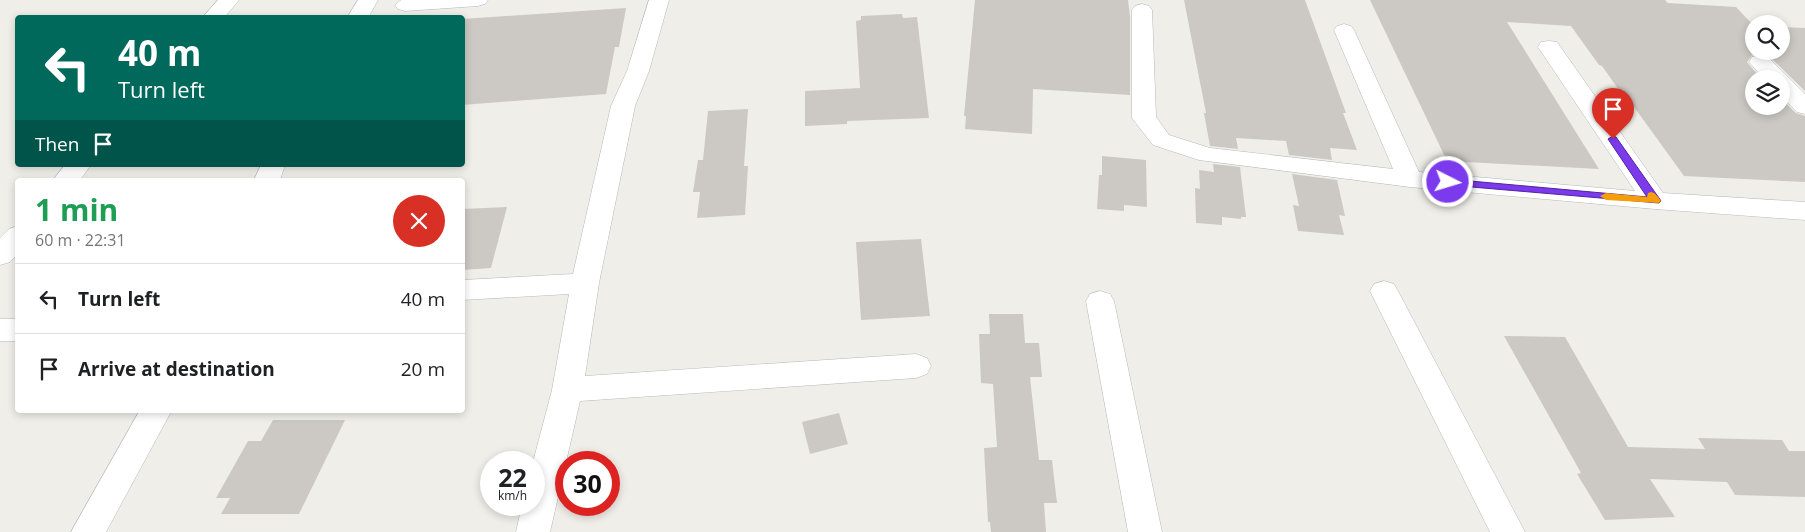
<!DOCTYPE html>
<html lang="en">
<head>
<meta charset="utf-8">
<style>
  :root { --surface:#fff; --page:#f2f2f2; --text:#202124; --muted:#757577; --line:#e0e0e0 }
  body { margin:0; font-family:"Open Sans",sans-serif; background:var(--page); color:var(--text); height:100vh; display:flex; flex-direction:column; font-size:19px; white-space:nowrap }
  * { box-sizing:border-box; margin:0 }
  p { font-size:16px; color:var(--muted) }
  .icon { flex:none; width:28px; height:28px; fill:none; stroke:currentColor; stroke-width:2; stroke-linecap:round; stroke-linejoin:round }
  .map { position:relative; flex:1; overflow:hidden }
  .side { position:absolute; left:15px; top:178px; width:450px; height:235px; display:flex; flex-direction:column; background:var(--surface); border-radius:5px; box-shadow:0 2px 8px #0003 }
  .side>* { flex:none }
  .guide { position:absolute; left:15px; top:15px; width:450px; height:152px; border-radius:5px; box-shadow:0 2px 8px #0003; background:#00695c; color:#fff; overflow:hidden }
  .controls { position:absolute; left:1745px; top:15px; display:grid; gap:10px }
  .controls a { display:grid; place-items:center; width:45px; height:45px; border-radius:50%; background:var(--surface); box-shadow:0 2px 8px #0003; font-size:25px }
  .speed { position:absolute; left:480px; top:451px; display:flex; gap:10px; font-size:25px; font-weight:700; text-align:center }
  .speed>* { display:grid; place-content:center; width:65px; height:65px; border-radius:50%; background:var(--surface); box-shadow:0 2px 8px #0003; line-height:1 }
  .speed small { font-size:12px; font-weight:400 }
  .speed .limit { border:8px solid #d22; background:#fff; color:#111 }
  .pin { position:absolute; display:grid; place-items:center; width:42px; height:42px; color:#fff; margin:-51px -21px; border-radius:50% 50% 50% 0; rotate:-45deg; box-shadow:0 0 5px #0007 }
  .pin .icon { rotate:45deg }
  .me { position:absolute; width:55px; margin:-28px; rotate:95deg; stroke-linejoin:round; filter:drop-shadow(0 0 4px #0008) }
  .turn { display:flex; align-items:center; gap:18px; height:105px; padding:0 20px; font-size:22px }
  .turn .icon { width:65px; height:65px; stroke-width:2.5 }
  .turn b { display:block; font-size:35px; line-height:42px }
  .then { display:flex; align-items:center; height:48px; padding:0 20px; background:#0003; gap:10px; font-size:19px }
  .round { display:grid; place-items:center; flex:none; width:52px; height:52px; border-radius:26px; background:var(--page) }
  .headline { display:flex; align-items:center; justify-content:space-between; height:85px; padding:0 20px }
  h1 { font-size:30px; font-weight:700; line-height:38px; color:#1e9e55 }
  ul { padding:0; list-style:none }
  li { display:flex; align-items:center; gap:15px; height:70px; padding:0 20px; border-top:1px solid var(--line) }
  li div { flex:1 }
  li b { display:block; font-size:19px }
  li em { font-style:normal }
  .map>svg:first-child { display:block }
</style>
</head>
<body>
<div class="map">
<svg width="1805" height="532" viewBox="0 0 1805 532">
  <rect width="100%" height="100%" fill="#f0eee8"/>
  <g fill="#ccc9c4">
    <polygon points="975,0 1128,0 1130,17 1130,95 1033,89 1032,134 965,129 966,116 964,116"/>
    <polygon points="1184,0 1305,0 1346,113 1343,113 1357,150 1330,148 1332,160 1289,155 1286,141 1236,138 1238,149 1210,146 1204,113 1206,113"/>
    <polygon points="1370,0 1665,0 1668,3 1736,7 1754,26 1754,51 1781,51 1781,27 1805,28 1805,91 1768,55 1760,53 1752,55 1747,62 1761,79 1754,79 1754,106 1781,106 1781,99 1796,113 1805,116 1805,182 1684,176 1629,100 1626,100 1602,66 1599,65 1571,26 1507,22 1599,169 1447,161"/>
    <polygon points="626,8 619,47 615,47 606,94 462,105 462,19"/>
    <polygon points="902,14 903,18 917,17 929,118 847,121 847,124 805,126 805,91 860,88 856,21 861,20 861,16"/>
    <polygon points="748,109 744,166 748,166 745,215 697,218 700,192 693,192 698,160 703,160 708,111"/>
    <polygon points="1102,156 1146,160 1147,207 1124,205 1124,211 1097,209 1099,175 1102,175"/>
    <polygon points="1213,164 1240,167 1246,217 1241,217 1241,219 1222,217 1222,225 1196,223 1195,188 1200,189 1199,170 1214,172"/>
    <polygon points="1292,174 1337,180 1345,216 1339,215 1344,235 1298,231 1293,205 1299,206"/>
    <polygon points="507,207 491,268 462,270 462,209"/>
    <polygon points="921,239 930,316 861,320 856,242"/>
    <polygon points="989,314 1023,314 1025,343 1039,343 1042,377 1030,377 1039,460 1052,460 1057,503 1044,503 1046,532 991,532 990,522 988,522 984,448 997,447 993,384 981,383 979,334 990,334"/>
    <polygon points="1504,336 1565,337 1628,447 1705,449 1698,438 1782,440 1789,451 1805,451 1805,497 1735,495 1727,482 1650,479 1675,517 1605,520 1577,474 1581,473"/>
    <polygon points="839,413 848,444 810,454 802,422"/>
    <polygon points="273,420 345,420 299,514 221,514 230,498 216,498 248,441 261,441"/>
  </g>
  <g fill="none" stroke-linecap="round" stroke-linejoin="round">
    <defs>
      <g id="minor">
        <polygon points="218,0 239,0 224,18 202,18"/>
        <polygon points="358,0 378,0 368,18 347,18"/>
        <polygon points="488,0 485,4 478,6 405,11 398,9 395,5 401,0"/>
        <polygon points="649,0 669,0 649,71 635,106 599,283 585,376 916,354 927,358 931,366 927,374 916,378 580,401 550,532 516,532 522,505 534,505 533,462 552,390 569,294 462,300 462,280 573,274 611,106 627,71"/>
        <polygon points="1142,4 1149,6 1152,10 1156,117 1169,135 1210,148 1393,169 1334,30 1337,26 1344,24 1351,26 1354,30 1419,172 1635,191 1538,47 1541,42 1549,41 1557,42 1663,193 1805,202 1805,220 1655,209 1410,187 1199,160 1153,145 1132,118 1132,10 1135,6"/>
        <polygon points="1760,55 1768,57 1805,94 1805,114 1797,112 1781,96 1781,79 1764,79 1749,62 1752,57"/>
        <polygon points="65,165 91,165 80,180 53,180"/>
        <polygon points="261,165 285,165 280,180 254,180"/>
        <polygon points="18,226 18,253 10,262 0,265 0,238 9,229"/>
        <polygon points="1384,281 1394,284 1398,291 1525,532 1490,532 1370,291 1374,284"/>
        <polygon points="1100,291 1110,294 1114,301 1162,532 1128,532 1086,301 1090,294"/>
        <rect x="0" y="319" width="18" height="22"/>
        <polygon points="140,410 172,410 106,532 71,532"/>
      </g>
    </defs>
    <use href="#minor" stroke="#b5b8bc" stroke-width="1"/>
    <use href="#minor" fill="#fff" fill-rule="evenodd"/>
  </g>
  <polygon fill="#7c3aed" stroke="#51269a" points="1613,136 1616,137 1659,198 1661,201 1659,203 1448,185 1442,182 1448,179 1647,197 1608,139"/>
  <path fill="#f59e0b" d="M 1651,192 C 1656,193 1658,197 1661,201 L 1659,203 L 1606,200 L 1600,196 L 1606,193 L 1647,197 L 1648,193 Z"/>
</svg>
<div class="controls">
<a><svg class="icon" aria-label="search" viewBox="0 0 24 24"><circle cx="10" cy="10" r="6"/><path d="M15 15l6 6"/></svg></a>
<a><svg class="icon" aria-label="layers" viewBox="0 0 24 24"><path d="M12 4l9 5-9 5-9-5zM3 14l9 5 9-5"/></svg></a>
</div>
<div class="speed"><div>22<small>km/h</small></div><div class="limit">30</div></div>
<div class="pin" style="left:1613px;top:139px;background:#d93025"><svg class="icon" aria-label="arrive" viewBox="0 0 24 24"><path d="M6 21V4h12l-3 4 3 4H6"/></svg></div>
<svg class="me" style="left:1448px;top:182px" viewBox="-20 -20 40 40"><circle r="17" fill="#7c3aed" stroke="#fff" stroke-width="3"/><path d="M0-11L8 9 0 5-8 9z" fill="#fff"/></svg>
<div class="guide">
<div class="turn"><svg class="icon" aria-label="left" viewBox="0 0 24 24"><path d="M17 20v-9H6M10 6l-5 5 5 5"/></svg><div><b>40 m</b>Turn left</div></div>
<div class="then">Then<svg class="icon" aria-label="arrive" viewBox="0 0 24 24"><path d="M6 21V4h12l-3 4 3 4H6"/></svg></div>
</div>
<section class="side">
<div class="headline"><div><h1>1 min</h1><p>60 m · 22:31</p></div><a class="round" style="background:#d93025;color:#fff"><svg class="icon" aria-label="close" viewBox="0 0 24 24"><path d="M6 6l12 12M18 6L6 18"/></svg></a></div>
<ul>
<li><svg class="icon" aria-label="left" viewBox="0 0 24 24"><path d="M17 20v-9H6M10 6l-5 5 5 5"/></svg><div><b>Turn left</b></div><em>40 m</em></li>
<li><svg class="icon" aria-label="arrive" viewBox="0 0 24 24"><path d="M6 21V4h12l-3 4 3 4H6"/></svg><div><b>Arrive at destination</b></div><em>20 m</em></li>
</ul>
</section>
</div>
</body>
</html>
